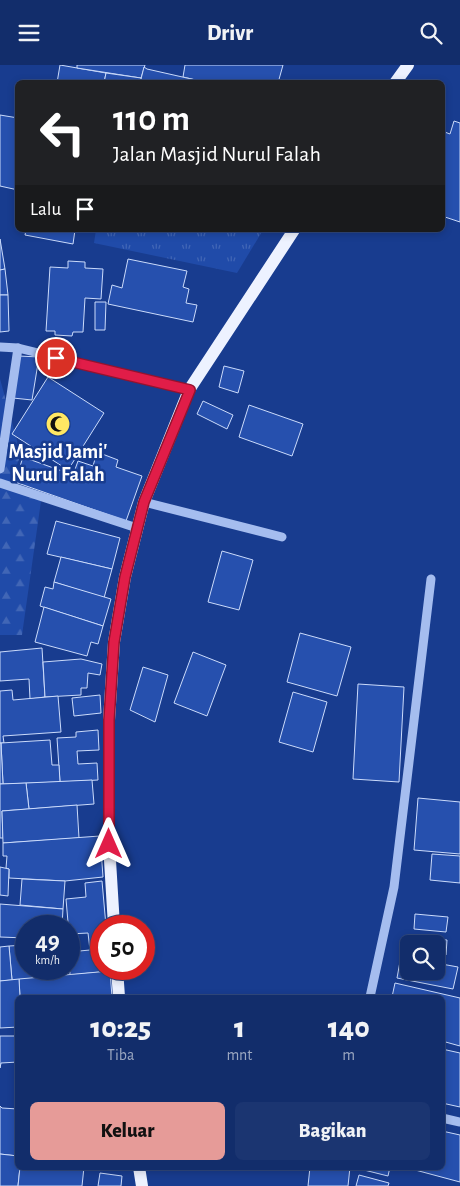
<!DOCTYPE html>
<html lang="id">
<head>
<meta charset="utf-8">
<style>
  :root { --surface:#122d6b; --page:#1b3571; --text:#f1f3f6; --muted:#9ca8c1; --line:#31497e; --accent:#e69b98 }
  body { margin:0; font-family:"Alegreya Sans",sans-serif; background:var(--page); color:var(--text); height:100vh; display:flex; flex-direction:column; font-size:19px; white-space:nowrap }
  * { box-sizing:border-box; margin:0 }
  p { font-size:16px; color:var(--muted) }
  .icon { flex:none; width:28px; height:28px; fill:none; stroke:currentColor; stroke-width:2; stroke-linecap:round; stroke-linejoin:round }
  .map { position:relative; flex:1; overflow:hidden }
  .drawer { position:absolute; left:15px; top:930px; width:430px; height:175px; display:flex; flex-direction:column; background:var(--surface); border-radius:8px; box-shadow:0 2px 8px #0003,0 0 0 1px var(--line) }
  .drawer>* { flex:none }
  .guide { position:absolute; left:15px; top:15px; width:430px; height:152px; border-radius:8px; box-shadow:0 2px 8px #0003,0 0 0 1px var(--line); background:#202124; color:#fff; overflow:hidden }
  .buttons { position:absolute; left:400px; top:870px; display:grid; gap:10px }
  .buttons a { display:grid; place-items:center; width:45px; height:45px; border-radius:8px; background:var(--surface); box-shadow:0 2px 8px #0003,0 0 0 1px var(--line); font-size:25px }
  .speed { position:absolute; left:15px; top:850px; display:flex; gap:10px; font-size:25px; font-weight:700; text-align:center }
  .speed>* { display:grid; place-content:center; width:65px; height:65px; border-radius:50%; background:var(--surface); box-shadow:0 2px 8px #0003,0 0 0 1px var(--line); line-height:1 }
  .speed small { font-size:12px; font-weight:400 }
  .speed .limit { border:8px solid #d22; background:#fff; color:#111 }
  .pin { position:absolute; display:grid; place-items:center; width:42px; height:42px; color:#fff; margin:-21px; border:2px solid #fff; border-radius:50%; box-shadow:0 1px 5px #0007 }
  .me { position:absolute; width:55px; margin:-28px; rotate:0deg; stroke-linejoin:round; filter:drop-shadow(0 0 4px #0008) }
  .turn { display:flex; align-items:center; gap:18px; height:105px; padding:0 15px; font-size:22px }
  .turn .icon { width:65px; height:65px; stroke-width:2.5 }
  .turn b { display:block; font-size:35px; line-height:42px }
  .then { display:flex; align-items:center; height:48px; padding:0 15px; background:#0003; gap:10px; font-size:19px }
  .eta { display:flex; justify-content:space-evenly; align-items:center; height:85px; text-align:center }
  .eta b { font-size:30px; font-weight:800; line-height:35px }
  .button { display:flex; gap:10px; margin-top:auto; padding:10px 15px }
  .button a { flex:1; height:58px; border-radius:8px; background:var(--accent); color:#111; font-size:20px; font-weight:800; line-height:58px; text-align:center }
  .button a+a { background:var(--page); color:var(--text) }
  header { display:flex; justify-content:space-between; align-items:center; height:65px; padding:0 15px; background:var(--surface); font-size:22px; font-weight:800 }
  .map>svg:first-child { display:block }
</style>
</head>
<body>
<header><svg class="icon" aria-label="menu" viewBox="0 0 24 24"><path d="M4 6h16M4 12h16M4 18h16"/></svg>Drivr<svg class="icon" aria-label="search" viewBox="0 0 24 24"><circle cx="10" cy="10" r="6"/><path d="M15 15l6 6"/></svg></header>
<div class="map">
<svg width="460" height="1121" viewBox="0 0 460 1121">
  <defs>
    <pattern id="grass-tufts" width="24" height="20" patternUnits="userSpaceOnUse" patternTransform="scale(1.25)"><rect width="24" height="20" fill="#204ba9"/><path d="M3 7l-1-3M5 7V3M7 7l1-3M15 17l-1-3M17 17v-4M19 17l1-3" fill="none" stroke="#4166b6"/></pattern>
    <pattern id="forest-firs" width="22" height="20" patternUnits="userSpaceOnUse" patternTransform="scale(1.25)"><rect width="22" height="20" fill="#204ba9"/><path d="M5 1l3.5 6h-7zM16 11l3.5 6h-7z" fill="#4166b6"/></pattern>
  </defs>
  <rect width="100%" height="100%" fill="#183c8f"/>
  <polygon fill="url(#grass-tufts)" points="96,165 263,165 237,208 94,178"/>
  <polygon fill="url(#forest-firs)" points="0,314 21,390 8,420 41,436 22,570 0,570"/>
  <g fill="#2650ae" stroke="#cbdbfb">
    <polygon points="60,0 106,8 104,18 57,18"/>
    <polygon points="77,0 145,0 141,13 77,3"/>
    <polygon points="185,0 283,0 278,18 249,18 238,15 237,18 209,18 183,12"/>
    <polygon points="144,2 147,4 209,18 140,18"/>
    <polygon points="106,8 141,13 140,18 104,18"/>
    <polygon points="0,50 18,53 18,125 0,121"/>
    <polygon points="454,56 460,58 460,157 442,151 442,66 450,69"/>
    <polygon points="26,165 75,165 73,179 25,170"/>
    <polygon points="0,174 5,204 0,205"/>
    <polygon points="128,194 187,206 183,222 189,224 186,238 197,240 193,257 108,239 112,220 122,223"/>
    <polygon points="68,196 85,197 85,203 103,204 101,234 85,233 83,267 73,267 72,271 55,270 55,266 46,266 50,202 68,203"/>
    <polygon points="5,204 8,230 0,230 0,205"/>
    <polygon points="0,230 8,230 9,266 0,267"/>
    <polygon points="95,237 106,237 105,265 95,265"/>
    <polygon points="19,291 39,292 32,335 13,333"/>
    <polygon points="224,301 244,306 238,328 219,322"/>
    <polygon points="48,312 104,348 68,405 12,369"/>
    <polygon points="203,336 233,350 227,364 197,349"/>
    <polygon points="249,340 303,359 292,391 239,372"/>
    <polygon points="97,387 118,395 116,402 142,411 126,456 15,417 23,392 73,410 78,396 93,401"/>
    <polygon points="56,456 120,473 112,504 47,489"/>
    <polygon points="222,486 253,495 239,545 208,537"/>
    <polygon points="61,492 112,504 104,533 54,517"/>
    <polygon points="54,517 111,534 103,561 40,541 45,522 53,524"/>
    <polygon points="44,542 103,561 98,579 91,577 87,591 35,577"/>
    <polygon points="300,568 351,582 337,631 287,617"/>
    <polygon points="42,583 45,632 30,634 29,614 0,616 0,587"/>
    <polygon points="193,587 226,600 207,651 174,638"/>
    <polygon points="81,594 102,599 100,610 88,608 87,623 81,623 81,630 45,632 43,597"/>
    <polygon points="143,602 168,610 155,657 130,645"/>
    <polygon points="358,619 404,622 399,717 353,714"/>
    <polygon points="12,625 13,635 58,631 61,667 3,671 4,678 0,678 0,626"/>
    <polygon points="293,627 327,637 313,687 279,677"/>
    <polygon points="100,630 101,648 74,651 72,633"/>
    <polygon points="98,665 99,685 77,686 78,699 97,698 98,715 60,717 57,673 76,672 76,667"/>
    <polygon points="50,675 52,700 59,700 60,717 3,719 1,678"/>
    <polygon points="1,678 3,719 0,719 0,678"/>
    <polygon points="92,715 94,739 29,744 26,718"/>
    <polygon points="26,718 29,744 2,746 3,773 0,773 0,719"/>
    <polygon points="418,733 460,737 460,789 414,785"/>
    <polygon points="77,740 79,773 3,778 2,746"/>
    <polygon points="100,771 103,812 65,816 9,813 9,804 6,803 7,791 3,791 3,778"/>
    <polygon points="432,789 460,791 460,818 430,815"/>
    <polygon points="0,802 9,804 8,831 0,830"/>
    <polygon points="22,814 65,816 63,844 20,840"/>
    <polygon points="102,816 106,861 101,861 101,904 110,904 110,906 70,910 69,887 90,885 88,868 69,869 66,834 86,832 85,818"/>
    <polygon points="0,839 63,844 62,861 26,861 26,873 0,872"/>
    <polygon points="415,849 448,852 446,867 414,864"/>
    <polygon points="418,873 447,875 446,890 436,890 436,879 418,879"/>
    <polygon points="26,880 26,904 53,904 54,912 12,915 9,881"/>
    <polygon points="9,881 12,915 0,916 0,882"/>
    <polygon points="401,891 409,893 409,906 436,906 436,898 458,902 453,924 397,913"/>
    <polygon points="110,906 112,932 20,932 19,914"/>
    <polygon points="19,914 20,932 18,932 18,962 0,963 0,916"/>
    <polygon points="395,918 460,933 460,981 442,976 442,932 392,932"/>
    <polygon points="0,971 18,971 18,997 1,998 0,1003"/>
    <polygon points="442,984 460,988 460,1042 442,1038"/>
    <polygon points="0,1041 2,1043 18,1044 18,1091 0,1089"/>
    <polygon points="442,1066 460,1070 460,1117 404,1102 442,1102"/>
    <polygon points="0,1089 18,1091 18,1102 20,1102 18,1121 0,1121"/>
    <polygon points="20,1102 84,1102 82,1121 18,1121"/>
    <polygon points="310,1102 350,1102 348,1121 308,1121"/>
    <polygon points="360,1102 390,1102 388,1111 360,1104"/>
    <polygon points="100,1108 122,1111 121,1121 98,1121"/>
    <polygon points="359,1110 389,1118 388,1121 356,1121"/>
  </g>
  <g fill="none" stroke-linecap="round" stroke-linejoin="round">
    <g stroke="#a5bdef" stroke-width="9">
      <polyline points="0,282 18,283 189,325"/>
      <polyline points="0,404 18,283"/>
      <polyline points="0,418 137,463"/>
      <polyline points="144,437 282,472"/>
      <polyline points="370,932 394,822 431,514"/>
      <polyline points="442,1053 460,1057"/>
    </g>
    <g stroke="#edf2ff" stroke-width="12">
      <polyline points="395,18 408,0"/>
      <polyline points="114,861 109,779 109,655 114,577 125,512 144,437 189,325 294,165"/>
      <polyline points="117,904 119,932"/>
      <polyline points="139,1102 142,1121"/>
    </g>
  </g>
  <g fill="none" stroke-linecap="round" stroke-linejoin="round">
    <defs>
      <polyline id="route" points="56,293 190,325 144,437 125,512 114,577 109,655 109,779"/>
    </defs>
    <use href="#route" stroke="#92132f" stroke-width="12"/>
    <use href="#route" stroke="#e11d48" stroke-width="9"/>
  </g>
  <defs>
    <symbol id="mosque-disc" viewBox="-11 -11 22 22"><circle r="9.5" fill="#ffe763" stroke="#183c8f"/><path d="M3.5-4.9A6 6 0 1 0 3.5 4.9A5 5 0 1 1 3.5-4.9Z" fill="#111"/></symbol>
  </defs>
  <g fill-rule="evenodd">
    <use href="#mosque-disc" x="44" y="345" width="28" height="28"/>
  </g>
  <g text-anchor="middle" stroke-width="5" stroke-linejoin="round" paint-order="stroke">
    <g font-size="20" font-weight="bold" fill="#fff" stroke="#183c8f">
      <text x="58" y="393">Masjid Jami'<tspan x="58" dy="23">Nurul Falah</tspan></text>
    </g>
  </g>
</svg>
<div class="buttons">
<a><svg class="icon" aria-label="search" viewBox="0 0 24 24"><circle cx="10" cy="10" r="6"/><path d="M15 15l6 6"/></svg></a>
</div>
<div class="speed"><div>49<small>km/h</small></div><div class="limit">50</div></div>
<div class="pin" style="left:56px;top:293px;background:#d93025"><svg class="icon" aria-label="arrive" viewBox="0 0 24 24"><path d="M6 21V4h12l-3 4 3 4H6"/></svg></div>
<svg class="me" style="left:109px;top:779px" viewBox="-20 -20 40 40"><path d="M0-17L14 15 0 8-14 15z" fill="#e11d48" stroke="#fff" stroke-width="4"/></svg>
<div class="guide">
<div class="turn"><svg class="icon" aria-label="left" viewBox="0 0 24 24"><path d="M17 20v-9H6M10 6l-5 5 5 5"/></svg><div><b>110 m</b>Jalan Masjid Nurul Falah</div></div>
<div class="then">Lalu<svg class="icon" aria-label="arrive" viewBox="0 0 24 24"><path d="M6 21V4h12l-3 4 3 4H6"/></svg></div>
</div>
<section class="drawer">
<div class="eta">
<div><b>10:25</b><p>Tiba</p></div>
<div><b>1</b><p>mnt</p></div>
<div><b>140</b><p>m</p></div>
</div>
<div class="button"><a>Keluar</a><a>Bagikan</a></div>
</section>
</div>
</body>
</html>
